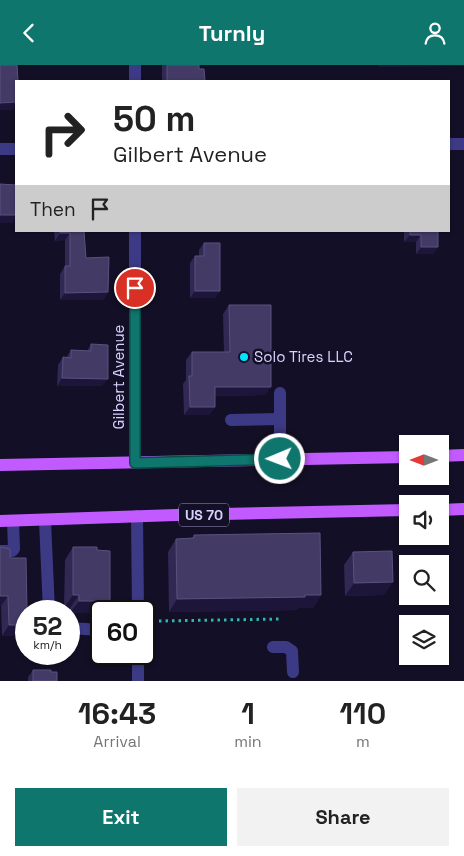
<!DOCTYPE html>
<html lang="en">
<head>
<meta charset="utf-8">
<style>
  :root { --surface:#fff; --page:#f2f2f2; --text:#222; --muted:#767676; --accent:#0f766e }
  body { margin:0; font-family:"Space Grotesk",sans-serif; background:var(--page); color:var(--text); height:100vh; display:flex; flex-direction:column; font-size:19px; white-space:nowrap }
  * { box-sizing:border-box; margin:0 }
  p { font-size:16px; color:var(--muted) }
  .icon { flex:none; width:28px; height:28px; fill:none; stroke:currentColor; stroke-width:2; stroke-linecap:round; stroke-linejoin:round }
  .map { position:relative; height:616px; overflow:hidden }
  .panel { display:flex; flex-direction:column; background:var(--surface); flex:1 }
  .panel>* { flex:none }
  .hud { position:absolute; left:15px; top:15px; width:435px; height:152px; border-radius:0px; box-shadow:0 1px 4px #0004; background:#fff; color:var(--text); overflow:hidden }
  .needle { width:32px; rotate:270deg }
  .buttons { position:absolute; left:399px; top:370px; display:grid; gap:10px }
  .buttons a { display:grid; place-items:center; width:50px; height:50px; border-radius:0px; background:var(--surface); box-shadow:0 1px 4px #0004; font-size:25px }
  .speed { position:absolute; left:15px; top:535px; display:flex; gap:10px; font-size:25px; font-weight:700; text-align:center }
  .speed>* { display:grid; place-content:center; width:65px; height:65px; border-radius:50%; background:var(--surface); box-shadow:0 1px 4px #0004; line-height:1 }
  .speed small { font-size:12px; font-weight:400 }
  .speed .limit { border:2px solid #111; border-radius:8px; background:#fff; color:#111 }
  .pin { position:absolute; display:grid; place-items:center; width:42px; height:42px; color:#fff; margin:-21px; border:2px solid #fff; border-radius:50%; box-shadow:0 1px 5px #0007 }
  .me { position:absolute; width:55px; margin:-28px; rotate:269deg; stroke-linejoin:round; filter:drop-shadow(0 0 4px #0008) }
  .turn { display:flex; align-items:center; gap:18px; height:105px; padding:0 15px; font-size:22px }
  .turn .icon { width:65px; height:65px; stroke-width:2.5 }
  .turn b { display:block; font-size:35px; line-height:42px }
  .then { display:flex; align-items:center; height:48px; padding:0 15px; background:#0003; gap:10px; font-size:19px }
  .eta { display:flex; justify-content:space-evenly; align-items:center; height:85px; text-align:center }
  .eta b { font-size:30px; font-weight:800; line-height:35px }
  .action { display:flex; gap:10px; margin-top:auto; padding:10px 15px }
  .action a { flex:1; height:58px; border-radius:0px; background:var(--accent); color:#fff; font-size:20px; font-weight:800; line-height:58px; text-align:center }
  .action a+a { background:var(--page); color:var(--text) }
  header { display:flex; justify-content:space-between; align-items:center; height:65px; padding:0 15px; background:var(--accent); color:#fff; font-size:22px; font-weight:800 }
  .map>svg:first-child { display:block }
</style>
</head>
<body>
<header><svg class="icon" aria-label="back" viewBox="0 0 24 24"><path d="M15 5l-7 7 7 7"/></svg>Turnly<svg class="icon" aria-label="person" viewBox="0 0 24 24"><circle cx="12" cy="8" r="4"/><path d="M4 21q1-7 8-7t8 7"/></svg></header>
<div class="map">
<svg width="464" height="616" viewBox="0 0 464 616">
  <rect width="100%" height="100%" fill="#130f26"/>
  <g fill="none" stroke-linecap="round" stroke-linejoin="round">
    <polyline stroke="#2fb8b0" stroke-width="3" stroke-dasharray="2.5 4" stroke-linecap="butt" points="159,556 282,554"/>
    <g stroke="#3d3a85" stroke-width="12">
      <polyline points="135,0 135,16"/>
      <polyline points="449,79 464,79"/>
      <polyline points="0,84 16,84"/>
      <polyline points="280,328 280,395"/>
      <polyline points="231,355 280,354"/>
      <polyline points="135,398 135,166"/>
      <polyline points="137,451 138,546"/>
      <polyline points="45,456 49,546"/>
      <polyline points="0,486 12,486 14,484 13,456"/>
      <polyline points="69,563 101,565"/>
      <polyline points="273,582 286,582 292,586 293,607"/>
      <polyline points="138,589 138,616"/>
    </g>
    <g stroke="#c25bff" stroke-width="12">
      <polyline points="440,391 464,390"/>
      <polyline points="0,400 408,392"/>
      <polyline points="440,445 464,444"/>
      <polyline points="0,456 176,450 408,445"/>
    </g>
  </g>
  <g fill="#312854">
    <polygon points="162,0 199,0 199,4 205,16 162,16"/>
    <polygon points="54,166 84,166 86,193 108,227 103,235 60,235 60,209 65,201 65,175 55,176"/>
    <polygon points="404,166 438,166 438,182 433,189 416,189 416,177 404,177"/>
    <polygon points="204,178 220,226 215,233 190,233 190,198 195,191 199,191 199,185"/>
    <polygon points="229,240 265,330 215,331 215,342 209,350 184,350 183,319 186,315 186,295 192,287 224,287 223,249"/>
    <polygon points="91,279 102,321 57,321 58,300 63,292 66,293 71,285 87,286"/>
    <polygon points="194,470 321,530 313,543 298,543 296,545 169,547 168,487 176,474 192,473"/>
    <polygon points="73,482 97,485 110,536 103,546 101,546 101,548 70,548 70,543 64,543 65,495"/>
    <polygon points="353,487 384,530 345,531 344,500"/>
    <polygon points="10,493 20,570 2,571 1,541"/>
    <polygon points="33,605 51,607 57,616 28,616 28,612"/>
  </g>
  <g fill="#1d163a">
    <polygon points="379,0 464,0 464,1 378,2"/>
    <polygon points="16,37 16,40 13,45 0,45 0,38"/>
    <polygon points="0,150 16,150 16,152 13,158 0,158"/>
    <polygon points="60,168 70,168 65,175 55,176"/>
    <polygon points="410,170 421,170 416,177 404,177"/>
    <polygon points="421,182 438,182 433,189 416,189"/>
    <polygon points="195,226 220,226 215,233 190,233"/>
    <polygon points="108,227 103,235 60,235 65,228"/>
    <polygon points="62,313 108,314 102,321 57,321"/>
    <polygon points="215,322 271,322 265,330 209,331"/>
    <polygon points="190,342 215,342 209,350 184,350"/>
    <polygon points="393,517 384,530 345,531 354,518"/>
    <polygon points="73,530 79,530 70,543 64,543"/>
    <polygon points="305,530 321,530 313,543 298,543 296,545 169,547 177,534"/>
    <polygon points="0,531 8,531 1,541 0,541"/>
    <polygon points="79,536 110,536 103,546 101,546 101,548 70,548"/>
    <polygon points="9,560 26,560 26,562 20,570 2,571"/>
  </g>
  <g fill="#433a66" stroke="#5a527e">
    <polygon points="0,0 17,0 18,16 16,16 16,37 0,38"/>
    <polygon points="167,0 199,0 199,4 204,4 205,16 167,16"/>
    <polygon points="0,119 16,120 16,150 0,150"/>
    <polygon points="60,166 84,166 86,193 109,192 108,227 65,228 65,201 70,201 70,168 60,168"/>
    <polygon points="410,166 438,166 438,182 421,182 421,170 410,170"/>
    <polygon points="204,178 220,178 220,226 195,226 195,191 204,191"/>
    <polygon points="229,240 271,240 271,322 215,322 215,342 190,342 189,311 192,311 192,287 230,287"/>
    <polygon points="91,279 108,280 108,314 62,313 63,292 71,293 71,285 91,286"/>
    <polygon points="320,468 321,530 305,530 305,532 177,534 176,474 194,473 194,470"/>
    <polygon points="0,482 10,484 10,493 26,493 27,546 26,546 26,560 9,560 8,531 0,531"/>
    <polygon points="73,482 97,482 97,485 110,486 110,536 79,536 79,530 73,530"/>
    <polygon points="392,486 393,517 354,518 353,487"/>
    <polygon points="33,605 51,605 51,607 57,607 57,616 33,616"/>
  </g>
  <g fill="none" stroke-linecap="round" stroke-linejoin="round">
    <defs>
      <polyline id="route" points="135,223 135,398 280,394"/>
    </defs>
    <use href="#route" stroke="#0a4d48" stroke-width="12"/>
    <use href="#route" stroke="#0f766e" stroke-width="9"/>
  </g>
  <circle fill="#00e5ff" stroke="#130f26" stroke-width="2" cx="244" cy="292" r="5"/>
  <g text-anchor="middle" stroke-width="5" stroke-linejoin="round" paint-order="stroke">
    <rect fill="#130f26" stroke="#9e99be" stroke-width="1" x="179" y="438.5" width="50" height="23" rx="4"/>
    <g font-size="14" font-weight="bold" fill="#d9d4ff">
      <text x="204" y="455">US 70</text>
    </g>
    <g font-size="15" fill="#d9d4ff" stroke="#130f26" text-anchor="start">
      <text x="254" y="297">Solo Tires LLC</text>
    </g>
    <g font-size="15" fill="#d9d4ff" stroke="#130f26">
      <text transform="translate(119 312) rotate(-90)" y="5">Gilbert Avenue</text>
    </g>
  </g>
</svg>
<div class="buttons">
<a><svg class="needle" viewBox="-14 -14 28 28"><path d="M0-13l5 13h-10z" fill="#e53935"/><path d="M0 13l5-13h-10z" fill="#767676"/></svg></a>
<a><svg class="icon" aria-label="sound" viewBox="0 0 24 24"><path d="M4 9h4l5-4v14l-5-4H4zM17 9q2 3 0 6"/></svg></a>
<a><svg class="icon" aria-label="search" viewBox="0 0 24 24"><circle cx="10" cy="10" r="6"/><path d="M15 15l6 6"/></svg></a>
<a><svg class="icon" aria-label="layers" viewBox="0 0 24 24"><path d="M12 4l9 5-9 5-9-5zM3 14l9 5 9-5"/></svg></a>
</div>
<div class="speed"><div>52<small>km/h</small></div><div class="limit">60</div></div>
<div class="pin" style="left:135px;top:223px;background:#d93025"><svg class="icon" aria-label="arrive" viewBox="0 0 24 24"><path d="M6 21V4h12l-3 4 3 4H6"/></svg></div>
<svg class="me" style="left:280px;top:394px" viewBox="-20 -20 40 40"><circle r="17" fill="#0f766e" stroke="#fff" stroke-width="3"/><path d="M0-11L8 9 0 5-8 9z" fill="#fff"/></svg>
<div class="hud">
<div class="turn"><svg class="icon" aria-label="right" viewBox="0 0 24 24"><path d="M7 20v-9h11M14 6l5 5-5 5"/></svg><div><b>50 m</b>Gilbert Avenue</div></div>
<div class="then">Then<svg class="icon" aria-label="arrive" viewBox="0 0 24 24"><path d="M6 21V4h12l-3 4 3 4H6"/></svg></div>
</div>
</div>
<section class="panel">
<div class="eta">
<div><b>16:43</b><p>Arrival</p></div>
<div><b>1</b><p>min</p></div>
<div><b>110</b><p>m</p></div>
</div>
<div class="action"><a>Exit</a><a>Share</a></div>
</section>
</body>
</html>
